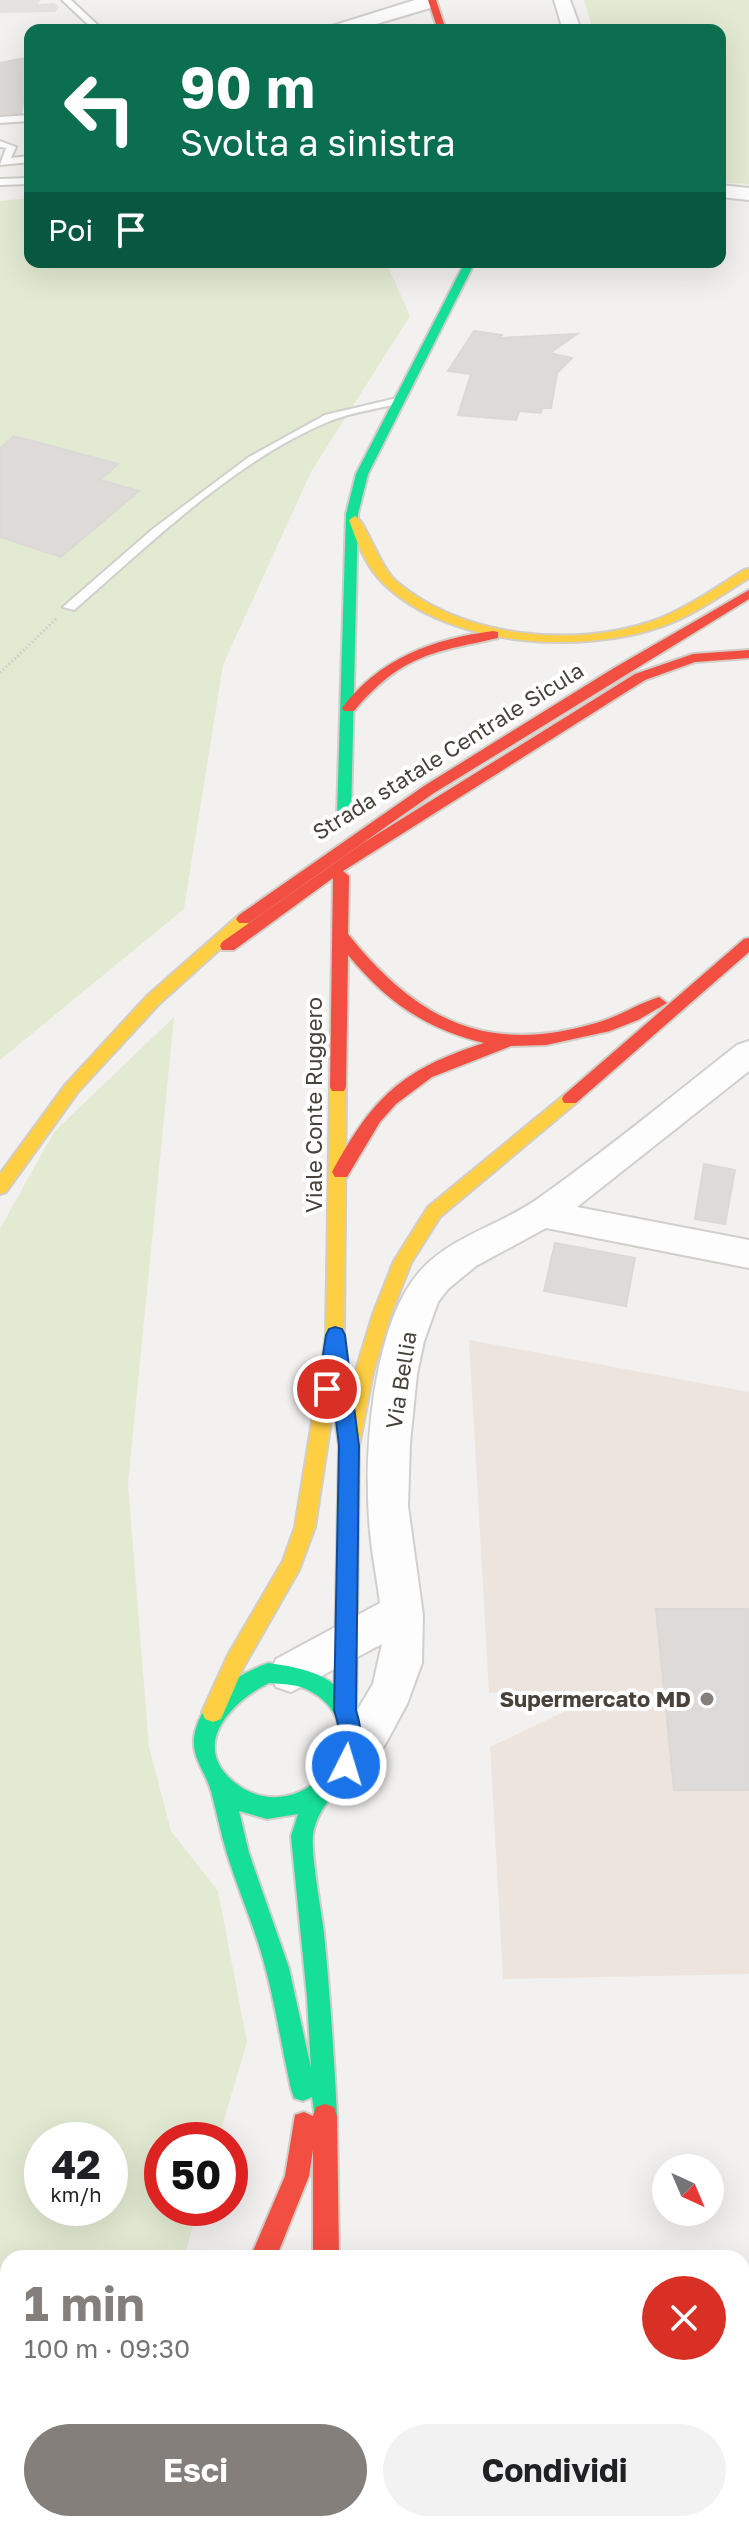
<!DOCTYPE html>
<html lang="it">
<head>
<meta charset="utf-8">
<style>
  :root { --surface:#fff; --page:#f2f2f2; --text:#202124; --muted:#757577; --accent:#847f7a }
  body { margin:0; font-family:"Golos Text",sans-serif; background:var(--page); color:var(--text); height:100vh; display:flex; flex-direction:column; font-size:30px; white-space:nowrap }
  * { box-sizing:border-box; margin:0 }
  p { font-size:26px; color:var(--muted) }
  .icon { flex:none; width:44px; height:44px; fill:none; stroke:currentColor; stroke-width:2; stroke-linecap:round; stroke-linejoin:round }
  .map { position:relative; flex:1; overflow:hidden }
  .details { position:absolute; left:0px; top:2250px; width:750px; height:282px; display:flex; flex-direction:column; background:var(--surface); border-radius:24px 24px 0 0; box-shadow:0 8px 32px #0002 }
  .details>* { flex:none }
  .guide { position:absolute; left:24px; top:24px; width:702px; height:244px; border-radius:16px; box-shadow:0 8px 32px #0002; background:#0b6e4f; color:#fff; overflow:hidden }
  .needle { width:52px; rotate:136deg }
  .fabs { position:absolute; left:652px; top:2154px; display:grid; gap:16px }
  .fabs a { display:grid; place-items:center; width:72px; height:72px; border-radius:50%; background:var(--surface); box-shadow:0 8px 32px #0002; font-size:40px }
  .speed { position:absolute; left:24px; top:2122px; display:flex; gap:16px; font-size:40px; font-weight:700; text-align:center }
  .speed>* { display:grid; place-content:center; width:104px; height:104px; border-radius:50%; background:var(--surface); box-shadow:0 8px 32px #0002; line-height:1 }
  .speed small { font-size:20px; font-weight:400 }
  .speed .limit { border:12px solid #d22; background:#fff; color:#111 }
  .pin { position:absolute; display:grid; place-items:center; width:68px; height:68px; color:#fff; margin:-34px; border:4px solid #fff; border-radius:50%; box-shadow:0 2px 8px #0007 }
  .me { position:absolute; width:88px; margin:-44px; rotate:5deg; stroke-linejoin:round; filter:drop-shadow(0 0 6px #0008) }
  .turn { display:flex; align-items:center; gap:28px; height:168px; padding:0 24px; font-size:36px }
  .turn .icon { width:104px; height:104px; stroke-width:2.5 }
  .turn b { display:block; font-size:56px; line-height:68px }
  .then { display:flex; align-items:center; height:76px; padding:0 24px; background:#0003; gap:16px; font-size:30px }
  .round { display:grid; place-items:center; flex:none; width:84px; height:84px; border-radius:42px; background:var(--page) }
  .head { display:flex; align-items:center; justify-content:space-between; height:136px; padding:0 24px }
  h1 { font-size:48px; font-weight:700; line-height:60px; color:var(--accent) }
  .cta { display:flex; gap:16px; margin-top:auto; padding:16px 24px }
  .cta a { flex:1; height:92px; border-radius:48px; background:var(--accent); color:#fff; font-size:32px; font-weight:700; line-height:92px; text-align:center }
  .cta a+a { background:var(--page); color:var(--text) }
  .map>svg:first-child { display:block }
</style>
</head>
<body>
<div class="map">
<svg width="749" height="2531" viewBox="0 0 749 2531">
  <rect width="100%" height="100%" fill="#f3f1ef"/>
  <polygon fill="#ede5dd" points="469,1340 749,1392 749,1974 503,1979 490,1747 576,1706 574,1692 489,1693"/>
  <g fill="#e3ead2" fill-rule="evenodd">
    <polygon points="584,0 749,0 749,184 720,182 720,30 593,30"/>
    <polygon points="30,198 30,262 386,262 410,316 311,472 223,665 184,909 0,1060 0,201"/>
    <path d="M 174,1017 L 128,1484 L 149,1747 L 171,1831 L 218,1891 L 247,2042 L 218,2140 L 162,2140 L 162,2208 L 198,2208 L 184,2258 L 8,2258 L 8,2428 L 0,2433 L 0,1229 L 54,1132 ZM 42,2140 L 110,2140 L 110,2208 L 42,2208 Z"/>
  </g>
  <polygon fill="#e5e2e0" points="0,0 41,0 38,4 54,3 59,6 55,12 0,13"/>
  <g fill="#dddad7" stroke="#dbd8d5" stroke-width="2">
    <polygon points="30,57 30,100 24,100 21,113 0,114 0,63"/>
    <polygon points="474,331 502,335 500,338 577,334 550,353 572,358 557,373 551,408 542,408 541,413 519,411 516,420 458,415 471,374 448,371"/>
    <polygon points="14,436 118,464 100,480 139,491 61,557 0,537 0,448"/>
    <polygon points="704,1164 735,1170 725,1224 695,1219"/>
    <polygon points="555,1243 635,1258 626,1306 544,1291"/>
    <polygon points="656,1609 749,1609 749,1790 674,1790"/>
  </g>
  <g fill="none" stroke-linecap="round" stroke-linejoin="round">
    <defs>
      <g id="lane">
        <polygon points="62,0 71,0 103,30 94,30"/>
        <polygon points="30,115 30,121 0,123 0,117"/>
        <polygon points="0,141 16,147 11,158 30,156 30,162 0,165 6,148 0,147"/>
        <polygon points="30,178 30,184 0,185 0,179"/>
        <path d="M 397,398 L 401,399 L 401,403 C 377,409 352,412 330,421 C 235,460 150,544 74,610 L 63,607 L 154,528 L 249,457 L 325,415 Z"/>
      </g>
      <g id="street">
        <polygon points="415,0 431,0 432,4 430,8 356,30 329,30 332,26"/>
        <polygon points="554,0 570,0 581,30 563,30"/>
        <polygon points="720,185 749,188 749,200 720,197"/>
        <path d="M 749,1041 L 749,1071 L 577,1207 L 749,1240 L 749,1268 L 546,1228 L 476,1266 L 448,1289 L 438,1302 L 424,1341 L 417,1374 L 410,1443 L 408,1506 L 423,1615 L 422,1663 L 407,1704 L 386,1743 L 362,1779 L 347,1785 L 332,1779 L 325,1764 L 373,1684 L 382,1644 L 291,1692 L 276,1687 L 270,1673 L 276,1659 L 380,1603 C 377,1579 372,1555 370,1531 C 363,1460 371,1323 422,1269 C 453,1236 500,1225 536,1200 C 605,1151 671,1097 737,1045 Z"/>
      </g>
      <g id="fast">
        <polygon points="465,262 475,262 368,474 358,514 351,816 344,821 337,816 346,514 356,474"/>
        <path d="M 268,1663 C 304,1668 338,1674 353,1711 C 356,1718 361,1727 362,1734 C 366,1780 319,1792 313,1835 C 311,1857 321,1908 324,1933 C 330,1994 334,2055 337,2116 L 334,2125 L 325,2128 L 316,2125 L 312,2097 L 303,2101 L 294,2098 L 291,2089 C 282,2049 276,2009 266,1970 C 256,1930 239,1893 227,1854 C 221,1834 217,1814 212,1795 C 207,1772 189,1757 195,1732 C 204,1696 236,1675 268,1663 ZM 269,1683 C 281,1684 295,1684 306,1689 C 388,1728 302,1837 234,1782 C 189,1745 232,1701 269,1683 ZM 239,1811 L 267,1819 L 298,1814 L 291,1836 L 307,1997 L 311,2068 L 289,1968 L 249,1853 Z"/>
        <polygon points="8,2439 8,2467 0,2469 0,2441"/>
      </g>
      <g id="slow">
        <path d="M 355,516 C 366,521 379,567 397,582 C 463,637 572,649 653,621 C 686,609 715,588 744,570 L 749,569 L 749,578 C 721,595 694,615 663,626 C 581,655 450,647 384,584 C 366,567 357,542 349,520 Z"/>
        <polygon points="244,914 252,919 249,923 159,1004 78,1092 6,1192 0,1194 0,1174 66,1084 147,996 239,915"/>
        <polygon points="338,1081 346,1087 344,1335 315,1527 299,1570 243,1668 221,1719 213,1722 205,1719 202,1712 228,1655 283,1561 295,1527 326,1335 330,1087"/>
        <polygon points="570,1093 578,1099 576,1103 440,1217 411,1263 391,1314 373,1373 359,1446 356,1452 349,1454 342,1452 339,1446 355,1373 373,1314 394,1261 428,1207 564,1095"/>
      </g>
      <g id="jam">
        <polygon points="428,0 436,0 446,30 438,30"/>
        <polygon points="749,590 749,599 434,793 249,923 239,923 236,919 239,915 424,786 614,668"/>
        <path d="M 493,631 L 498,632 L 498,638 C 430,653 402,655 354,711 L 344,711 L 342,708 C 380,658 433,639 493,631 Z"/>
        <path d="M 749,650 L 749,658 L 695,662 L 645,680 L 343,871 L 349,876 L 348,934 C 416,1019 486,1056 596,1023 C 618,1017 637,1004 659,997 L 667,1003 L 638,1020 L 610,1031 L 546,1045 L 511,1046 L 432,1077 L 396,1104 L 380,1122 L 347,1177 L 335,1177 L 332,1172 C 374,1096 401,1070 484,1043 C 424,1028 387,1002 348,955 L 346,1087 L 344,1091 L 332,1091 L 330,1087 L 333,878 L 234,950 L 222,950 L 220,946 L 222,942 L 363,843 L 635,674 L 693,654 Z"/>
        <polygon points="749,938 749,952 576,1103 564,1103 562,1099 564,1095 744,939"/>
        <polygon points="345,1409 352,1411 359,1446 356,1710 353,1717 345,1720 337,1717 334,1710 339,1446 335,1417 338,1411"/>
        <polygon points="325,2104 334,2107 337,2116 339,2258 313,2258 313,2150 309,2176 276,2258 250,2258 285,2176 295,2115 304,2112 313,2116 316,2107"/>
        <rect x="316" y="2524" width="28" height="7"/>
      </g>
    </defs>
    <use href="#lane" stroke="#d1cfcc" stroke-width="4"/>
    <use href="#street" stroke="#d1cfcc" stroke-width="4"/>
    <use href="#fast" stroke="#d2cdc6" stroke-width="4"/>
    <use href="#slow" stroke="#d2cdc6" stroke-width="4"/>
    <use href="#jam" stroke="#d2cdc6" stroke-width="4"/>
    <polyline stroke="#d3d1cd" stroke-width="3" stroke-dasharray="2 2" stroke-linecap="butt" points="0,673 57,618"/>
    <use href="#lane" fill="#fdfdfd" fill-rule="evenodd"/>
    <use href="#street" fill="#fdfdfd" fill-rule="evenodd"/>
    <use href="#fast" fill="#16e098" fill-rule="evenodd"/>
    <use href="#slow" fill="#ffcf43" fill-rule="evenodd"/>
    <use href="#jam" fill="#f24e42" fill-rule="evenodd"/>
  </g>
  <path fill="#1a73e8" stroke="#114b97" stroke-width="2" d="M 335,1327 L 342,1329 L 345,1335 L 359,1446 L 356,1710 C 363,1732 363,1751 354,1772 L 346,1775 L 338,1772 C 334,1762 338,1756 339,1745 C 341,1733 338,1722 334,1710 L 339,1446 L 333,1395 L 320,1395 L 318,1389 L 326,1335 L 329,1329 Z"/>
  <circle fill="#847f7a" stroke="#fff" stroke-width="3" cx="707" cy="1699" r="8"/>
  <g text-anchor="middle" stroke-width="8" stroke-linejoin="round" paint-order="stroke">
    <g font-size="22" fill="#49423b" stroke="#fff">
      <text transform="translate(448 751) rotate(-32)" y="8">Strada statale Centrale Sicula</text>
      <text transform="translate(314 1105) rotate(-90)" y="8">Viale Conte Ruggero</text>
      <text transform="translate(401 1380) rotate(-81)" y="8">Via Bellia</text>
    </g>
    <g font-size="22" font-weight="bold" fill="#49423b" stroke="#fff" text-anchor="end">
      <text x="691" y="1707">Supermercato MD</text>
    </g>
  </g>
</svg>
<div class="fabs">
<a><svg class="needle" viewBox="-14 -14 28 28"><path d="M0-13l5 13h-10z" fill="#e53935"/><path d="M0 13l5-13h-10z" fill="#757577"/></svg></a>
</div>
<div class="speed"><div>42<small>km/h</small></div><div class="limit">50</div></div>
<div class="pin" style="left:327px;top:1389px;background:#d93025"><svg class="icon" aria-label="arrive" viewBox="0 0 24 24"><path d="M6 21V4h12l-3 4 3 4H6"/></svg></div>
<svg class="me" style="left:346px;top:1765px" viewBox="-20 -20 40 40"><circle r="17" fill="#1a73e8" stroke="#fff" stroke-width="3"/><path d="M0-11L8 9 0 5-8 9z" fill="#fff"/></svg>
<div class="guide">
<div class="turn"><svg class="icon" aria-label="left" viewBox="0 0 24 24"><path d="M17 20v-9H6M10 6l-5 5 5 5"/></svg><div><b>90 m</b>Svolta a sinistra</div></div>
<div class="then">Poi<svg class="icon" aria-label="arrive" viewBox="0 0 24 24"><path d="M6 21V4h12l-3 4 3 4H6"/></svg></div>
</div>
<section class="details">
<div class="head"><div><h1>1 min</h1><p>100 m · 09:30</p></div><a class="round" style="background:#d93025;color:#fff"><svg class="icon" aria-label="close" viewBox="0 0 24 24"><path d="M6 6l12 12M18 6L6 18"/></svg></a></div>
<div class="cta"><a>Esci</a><a>Condividi</a></div>
</section>
</div>
</body>
</html>
